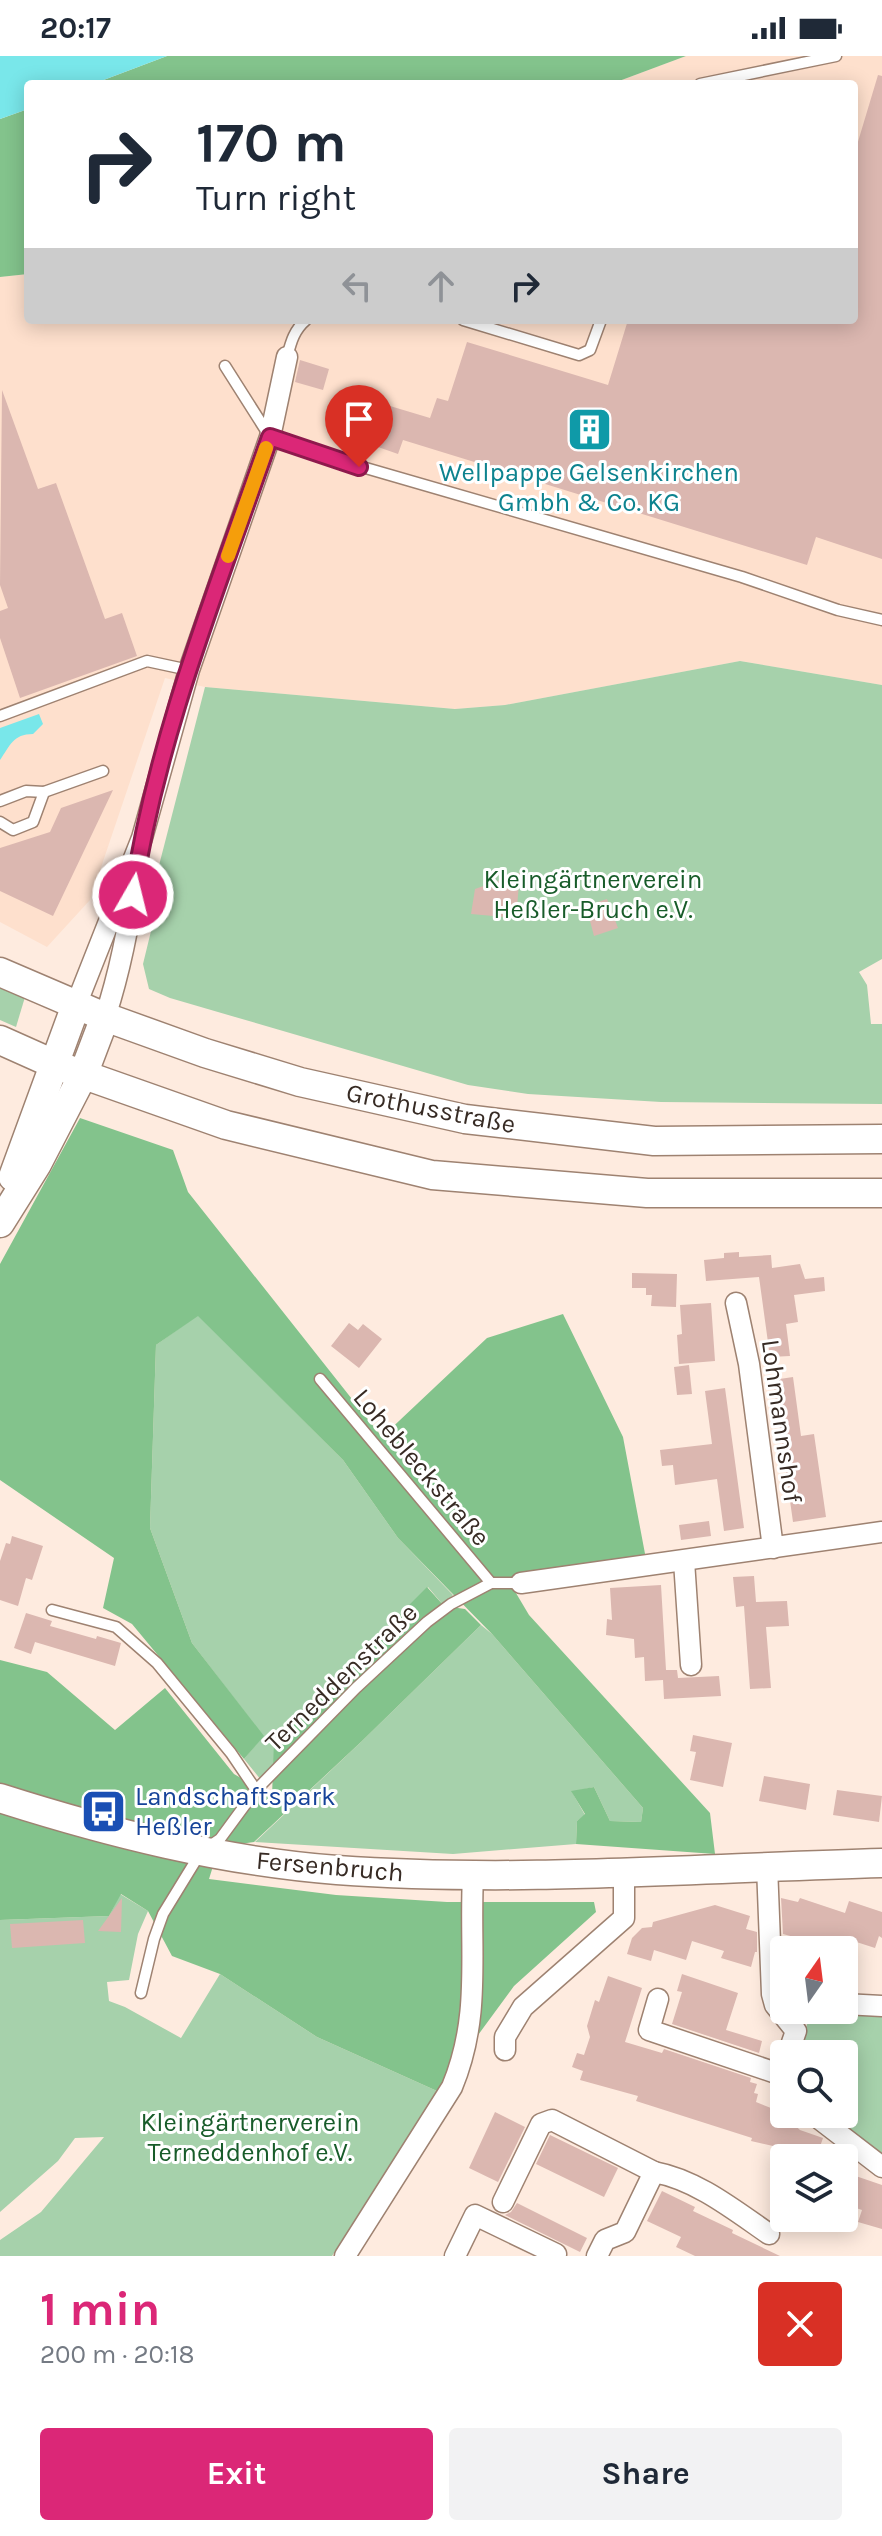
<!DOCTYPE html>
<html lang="en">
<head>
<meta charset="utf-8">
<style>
  :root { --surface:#fff; --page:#f2f2f3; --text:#1f2937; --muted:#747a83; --accent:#db2777 }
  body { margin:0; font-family:Karla,sans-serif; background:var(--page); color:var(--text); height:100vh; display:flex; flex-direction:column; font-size:30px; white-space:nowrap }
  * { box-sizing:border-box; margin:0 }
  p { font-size:26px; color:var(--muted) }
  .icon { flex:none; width:44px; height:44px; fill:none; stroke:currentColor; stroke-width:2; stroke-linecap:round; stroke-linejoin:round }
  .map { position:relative; height:2200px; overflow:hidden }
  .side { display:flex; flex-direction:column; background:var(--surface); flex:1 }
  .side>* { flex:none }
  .guide { position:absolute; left:24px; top:24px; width:834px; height:244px; border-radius:8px; box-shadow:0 4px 20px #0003; background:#fff; color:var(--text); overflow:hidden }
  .needle { width:52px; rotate:14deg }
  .buttons { position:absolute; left:770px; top:1880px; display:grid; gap:16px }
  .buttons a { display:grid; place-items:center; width:88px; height:88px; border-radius:8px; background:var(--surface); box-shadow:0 4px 20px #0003; font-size:40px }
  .pin { position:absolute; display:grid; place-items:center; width:68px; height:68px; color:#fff; margin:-82px -34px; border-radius:50% 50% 50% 0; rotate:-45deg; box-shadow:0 0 8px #0007 }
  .pin .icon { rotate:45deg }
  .me { position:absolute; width:88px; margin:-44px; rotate:8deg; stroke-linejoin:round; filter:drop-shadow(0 0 6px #0008) }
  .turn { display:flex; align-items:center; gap:28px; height:168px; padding:0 40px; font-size:36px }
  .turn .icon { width:104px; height:104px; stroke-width:2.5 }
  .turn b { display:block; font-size:56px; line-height:68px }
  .lanes { display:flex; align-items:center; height:76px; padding:0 40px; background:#0003; justify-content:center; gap:40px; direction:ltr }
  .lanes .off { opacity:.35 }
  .round { display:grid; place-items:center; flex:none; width:84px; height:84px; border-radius:8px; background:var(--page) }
  .headline { display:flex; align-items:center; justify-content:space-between; height:136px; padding:0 40px }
  h1 { font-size:48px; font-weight:700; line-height:60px; color:var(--accent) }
  .cta { display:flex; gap:16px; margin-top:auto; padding:16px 40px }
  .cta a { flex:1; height:92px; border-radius:8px; background:var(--accent); color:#fff; font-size:32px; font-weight:700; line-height:92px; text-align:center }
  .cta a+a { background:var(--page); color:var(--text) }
  .status { display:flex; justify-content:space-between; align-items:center; height:56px; padding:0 40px; background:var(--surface); direction:ltr }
  .status svg { height:22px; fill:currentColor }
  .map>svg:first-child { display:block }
</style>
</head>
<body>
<div class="status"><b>20:17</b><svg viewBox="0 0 49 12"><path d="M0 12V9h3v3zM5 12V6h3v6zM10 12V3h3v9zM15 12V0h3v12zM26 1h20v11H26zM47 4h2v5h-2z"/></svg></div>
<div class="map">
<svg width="882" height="2200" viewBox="0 0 882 2200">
  <rect width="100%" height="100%" fill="#feebdf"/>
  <polygon fill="#fee0cd" points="686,0 882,0 882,629 740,605 505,649 455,653 205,631 165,622 90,844 47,891 0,866 0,221 28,218 28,264 854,264 854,28 611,28"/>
  <g fill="#a6d1ab">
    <polygon points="740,605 882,629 882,903 859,916 867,929 871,968 882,968 882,1048 661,1046 528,1038 468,1029 170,942 149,933 143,908 152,871 147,856 205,631 455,653 505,649"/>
    <polygon points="0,929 25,941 16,971 0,964"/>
    <polygon points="198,1259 343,1404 398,1482 453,1539 444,1550 428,1531 261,1724 244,1703 263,1680 192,1587 150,1472 156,1289"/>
    <polygon points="481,1569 492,1578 643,1752 641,1766 610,1765 594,1731 572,1736 585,1759 577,1765 576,1788 453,1798 255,1786 361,1686"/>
    <polygon points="120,1838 148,1855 138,1878 129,1924 107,1926 109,1945 125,1951 181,1982 220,1918 317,1981 437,2035 332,2200 0,2200 0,2184 41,2156 104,2081 75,2082 58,2105 0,2156 0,1864 109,1860"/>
    <polygon points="812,1954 882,1955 882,2097 878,2101 822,2058 844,2058 844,1998 797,1998"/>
  </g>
  <g fill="#83c38c">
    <polygon points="167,0 686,0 611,28 93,28"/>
    <polygon points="28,53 28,218 0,221 0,63"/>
    <polygon points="80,1062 173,1094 188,1136 382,1381 487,1282 563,1258 623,1381 646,1503 510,1527 529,1559 710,1757 715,1798 576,1788 577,1765 585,1758 571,1735 594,1731 610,1765 641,1766 643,1752 492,1578 398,1482 343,1404 198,1260 156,1289 150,1472 192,1587 264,1680 244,1703 132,1568 103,1552 114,1502 0,1424 0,1208"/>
    <polygon points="427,1531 444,1550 465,1553 481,1569 361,1686 254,1786 219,1791 209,1823 336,1839 447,1846 594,1846 596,1856 514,1930 437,2035 317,1981 220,1918 172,1900 148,1855 121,1838 109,1860 0,1864 0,1604 47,1616 115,1674 165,1632 234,1718 272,1740 274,1685"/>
  </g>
  <g fill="#79e7ea">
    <polygon points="0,0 167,0 93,28 28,28 28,53 0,63"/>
    <path d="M 39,658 L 43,668 L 33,678 C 13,678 10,690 0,704 L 0,672 Z"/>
  </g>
  <g fill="#dbb7b0">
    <polygon points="878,19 882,20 882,503 816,481 807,509 403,384 398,398 378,391 390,350 430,362 437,342 448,345 467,286 608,329 628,264 854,264 854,99"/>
    <polygon points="300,304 329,313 323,334 295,326"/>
    <polygon points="2,334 38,433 56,427 105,563 122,557 137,600 20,642 0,582 0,555 8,552 0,529"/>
    <polygon points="113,734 53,860 0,835 0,792 50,776 61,752"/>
    <polygon points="520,817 516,862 471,858 475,833"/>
    <polygon points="607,843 618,872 594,880 586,850"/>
    <polygon points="739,1196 739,1201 771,1199 772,1212 800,1208 805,1223 824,1221 825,1235 794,1239 798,1266 786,1268 790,1300 770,1301 759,1221 706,1225 704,1204 724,1202 724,1197"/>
    <polygon points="632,1217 677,1218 676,1251 651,1250 652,1239 646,1239 646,1232 632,1232"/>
    <polygon points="711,1247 715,1305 679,1308 677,1279 682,1278 680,1249"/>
    <polygon points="349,1267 358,1274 363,1268 382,1283 359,1312 331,1290"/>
    <polygon points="689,1309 692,1338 677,1339 674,1311"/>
    <polygon points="793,1321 801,1380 814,1378 826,1461 793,1466 773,1324"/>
    <polygon points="725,1332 744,1472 724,1475 717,1423 675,1429 673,1409 662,1410 660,1394 712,1388 705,1335"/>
    <polygon points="709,1465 711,1480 681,1484 679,1469"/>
    <polygon points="12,1480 43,1490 32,1524 26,1522 18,1550 0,1544 0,1505 6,1487 10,1488"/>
    <polygon points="754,1520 756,1546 787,1545 789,1570 766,1571 771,1632 750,1633 744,1550 736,1551 733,1521"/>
    <polygon points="661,1529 666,1614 677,1614 678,1622 719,1620 721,1640 664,1643 663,1624 645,1625 644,1601 635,1602 634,1583 606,1579 607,1563 612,1564 610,1532"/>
    <polygon points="26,1557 52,1565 50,1570 96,1583 97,1580 121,1587 115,1610 35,1586 31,1598 14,1592"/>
    <polygon points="693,1679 732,1687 723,1731 690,1724 696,1696 690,1695"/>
    <polygon points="764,1720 810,1728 806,1754 759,1745"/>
    <polygon points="837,1734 882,1740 879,1766 833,1759"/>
    <polygon points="122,1842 121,1876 98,1875"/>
    <polygon points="781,1842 798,1846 800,1842 845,1857 849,1845 882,1856 882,1882 879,1880 875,1892 841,1881 838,1893 783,1878"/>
    <polygon points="715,1849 750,1860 746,1873 757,1876 757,1896 755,1896 751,1911 721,1902 724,1895 692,1885 686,1904 654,1894 651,1905 627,1898 632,1882 642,1872 652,1871 653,1866"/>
    <polygon points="83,1864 85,1887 12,1892 10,1868"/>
    <polygon points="682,1918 738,1937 726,1974 762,1985 759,1997 672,1968 682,1936 677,1935"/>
    <polygon points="608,1920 642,1932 625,1986 662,1997 664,1993 751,2022 750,2026 757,2028 754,2037 758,2038 756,2046 791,2060 790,2065 800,2074 823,2082 816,2102 782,2102 770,2098 773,2090 751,2085 752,2082 636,2045 638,2040 580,2024 583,2015 572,2011 577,1997 584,1999 590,1981 587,1970 595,1944 599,1946"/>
    <polygon points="495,2056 525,2071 498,2126 469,2112"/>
    <polygon points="550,2079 618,2112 604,2141 536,2108"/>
    <polygon points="844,2116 882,2129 882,2173 858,2166 862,2154 844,2148"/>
    <polygon points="662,2135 695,2151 693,2155 733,2174 732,2177 780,2200 695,2200 676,2191 681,2181 647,2165"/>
    <polygon points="517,2147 587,2182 580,2196 505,2159 511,2156"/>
  </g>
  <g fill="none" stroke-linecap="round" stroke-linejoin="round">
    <defs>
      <g id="lane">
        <polyline points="700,28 836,0"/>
        <polyline points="463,264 579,299 590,294 601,264"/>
        <path d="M 287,301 C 291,286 294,274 306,264"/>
        <polyline points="225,310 270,381 338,404 742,521 838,554 882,564"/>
        <polyline points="0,660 147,605 189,614"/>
        <polyline points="0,745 26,735 44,736 103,715"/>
        <polyline points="0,766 13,774 33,766 44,736"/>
        <polyline points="320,1323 491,1527"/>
        <polyline points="52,1554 116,1571 157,1607 231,1697 256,1734"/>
        <polyline points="141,1937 154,1883 163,1858 201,1796 220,1783 256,1734 356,1632 427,1566 451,1548 491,1527 521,1527"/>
      </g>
      <g id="street">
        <polyline points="76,949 142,782 189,614 270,381 287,301"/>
        <path d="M 105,961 C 121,913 130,864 137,813"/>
        <polyline points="736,1247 749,1308 773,1492"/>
        <polyline points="684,1505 691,1609"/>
        <polyline points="521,1527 882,1476"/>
        <polyline points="767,1810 772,1938 775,1949 796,1975 788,1998"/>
        <polyline points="658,1943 649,1974 782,2019"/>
        <polyline points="844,1948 882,1950"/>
        <polyline points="505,1994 505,1981 523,1951 624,1862 624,1817"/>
        <polyline points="813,2058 882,2111"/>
        <polyline points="503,2146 541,2068 552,2064 654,2116"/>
        <path d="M 345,2200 L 452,2031 C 482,1959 469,1895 473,1820"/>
        <polyline points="455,2200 475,2159 556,2198 555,2200"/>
        <path d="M 597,2200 L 605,2184 L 625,2176 L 654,2116 C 697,2124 734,2154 769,2178"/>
      </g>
      <g id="secondary">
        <polyline points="0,916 105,961 205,997 300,1026 465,1063 654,1085 882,1083"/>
        <polyline points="0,984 56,1009 226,1069 432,1119 647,1137 882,1137"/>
        <polyline points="13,1121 76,949"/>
        <polyline points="0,1167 37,1108 83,1019 105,961"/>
        <path d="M 0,1742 C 110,1777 221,1805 337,1814 C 518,1827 700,1812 882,1807"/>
      </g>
    </defs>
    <use href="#lane" stroke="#9e8271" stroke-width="13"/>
    <use href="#street" stroke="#9e8271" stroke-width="23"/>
    <use href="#secondary" stroke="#9e8271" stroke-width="31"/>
    <use href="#lane" stroke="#fff" stroke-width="10"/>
    <use href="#street" stroke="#fff" stroke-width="20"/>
    <use href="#secondary" stroke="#fff" stroke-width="28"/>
  </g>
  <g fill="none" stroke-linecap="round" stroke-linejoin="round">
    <defs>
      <path id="route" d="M 133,839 C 156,682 218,530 270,381 L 359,411"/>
    </defs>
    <use href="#route" stroke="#8e194d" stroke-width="20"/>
    <use href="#route" stroke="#db2777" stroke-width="14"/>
    <polyline stroke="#f59e0b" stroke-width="14" points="228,500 266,392"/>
  </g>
  <defs>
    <symbol id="building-square" viewBox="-11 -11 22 22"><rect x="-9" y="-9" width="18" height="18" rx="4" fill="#0f9aa8" stroke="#fff"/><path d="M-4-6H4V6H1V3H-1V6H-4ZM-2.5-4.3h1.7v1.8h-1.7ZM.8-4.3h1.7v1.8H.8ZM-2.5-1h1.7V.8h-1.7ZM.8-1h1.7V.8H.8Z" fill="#fff"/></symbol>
    <symbol id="bus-square" viewBox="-11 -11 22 22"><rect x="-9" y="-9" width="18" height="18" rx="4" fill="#1a4fb4" stroke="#fff"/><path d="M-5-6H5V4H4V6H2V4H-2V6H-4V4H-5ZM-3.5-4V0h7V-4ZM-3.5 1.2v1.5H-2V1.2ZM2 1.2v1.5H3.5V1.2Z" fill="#fff"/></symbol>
  </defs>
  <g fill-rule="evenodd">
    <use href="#building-square" x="564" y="348" width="51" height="51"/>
    <use href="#bus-square" x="78" y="1730" width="51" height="51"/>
  </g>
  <g text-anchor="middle" stroke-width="6" stroke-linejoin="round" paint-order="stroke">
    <g font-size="26" fill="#0d838f" stroke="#fff">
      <text x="589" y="425">Wellpappe Gelsenkirchen<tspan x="589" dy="30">Gmbh &amp; Co. KG</tspan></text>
    </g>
    <g font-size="26" fill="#185c2a" stroke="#fff">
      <text x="593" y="832">Kleingärtnerverein<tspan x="593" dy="30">Heßler-Bruch e.V.</tspan></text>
      <text x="250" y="2075">Kleingärtnerverein<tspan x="250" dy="30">Terneddenhof e.V.</tspan></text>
    </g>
    <g font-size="26" fill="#372b24" stroke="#fff">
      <text transform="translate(431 1052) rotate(11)" y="9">Grothusstraße</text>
      <text transform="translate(782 1365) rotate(82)" y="9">Lohmannshof</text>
      <text transform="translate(422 1411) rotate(50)" y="9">Lohebleckstraße</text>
      <text transform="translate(341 1621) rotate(-44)" y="9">Terneddenstraße</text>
      <text transform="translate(330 1810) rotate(5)" y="9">Fersenbruch</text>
    </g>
    <g font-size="26" fill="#164399" stroke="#fff" text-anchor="start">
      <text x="135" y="1749">Landschaftspark<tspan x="135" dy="30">Heßler</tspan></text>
    </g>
  </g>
</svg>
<div class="buttons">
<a><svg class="needle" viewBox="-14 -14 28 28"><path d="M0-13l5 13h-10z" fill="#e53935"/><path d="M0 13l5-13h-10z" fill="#747a83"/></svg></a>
<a><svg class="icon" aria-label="search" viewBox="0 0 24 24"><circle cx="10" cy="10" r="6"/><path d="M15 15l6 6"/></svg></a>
<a><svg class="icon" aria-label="layers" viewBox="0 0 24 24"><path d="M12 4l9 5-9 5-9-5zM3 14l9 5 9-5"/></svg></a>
</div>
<div class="pin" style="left:359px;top:411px;background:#d93025"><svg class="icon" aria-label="arrive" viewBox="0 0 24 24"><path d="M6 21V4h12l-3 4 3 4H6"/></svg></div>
<svg class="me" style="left:133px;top:839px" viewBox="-20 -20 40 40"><circle r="17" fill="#db2777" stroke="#fff" stroke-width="3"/><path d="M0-11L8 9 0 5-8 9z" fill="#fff"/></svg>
<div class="guide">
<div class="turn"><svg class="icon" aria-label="right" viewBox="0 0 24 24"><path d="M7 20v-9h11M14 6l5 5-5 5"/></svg><div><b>170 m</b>Turn right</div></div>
<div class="lanes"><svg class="icon off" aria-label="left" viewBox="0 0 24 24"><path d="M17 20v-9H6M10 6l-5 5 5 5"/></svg><svg class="icon off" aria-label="ahead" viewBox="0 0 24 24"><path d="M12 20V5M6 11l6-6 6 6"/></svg><svg class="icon" aria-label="right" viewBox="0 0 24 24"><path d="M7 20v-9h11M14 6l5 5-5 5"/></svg></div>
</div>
</div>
<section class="side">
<div class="headline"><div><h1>1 min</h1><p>200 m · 20:18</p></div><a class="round" style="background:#d93025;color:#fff"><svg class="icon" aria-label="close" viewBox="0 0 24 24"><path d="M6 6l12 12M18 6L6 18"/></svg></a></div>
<div class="cta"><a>Exit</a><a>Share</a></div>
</section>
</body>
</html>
